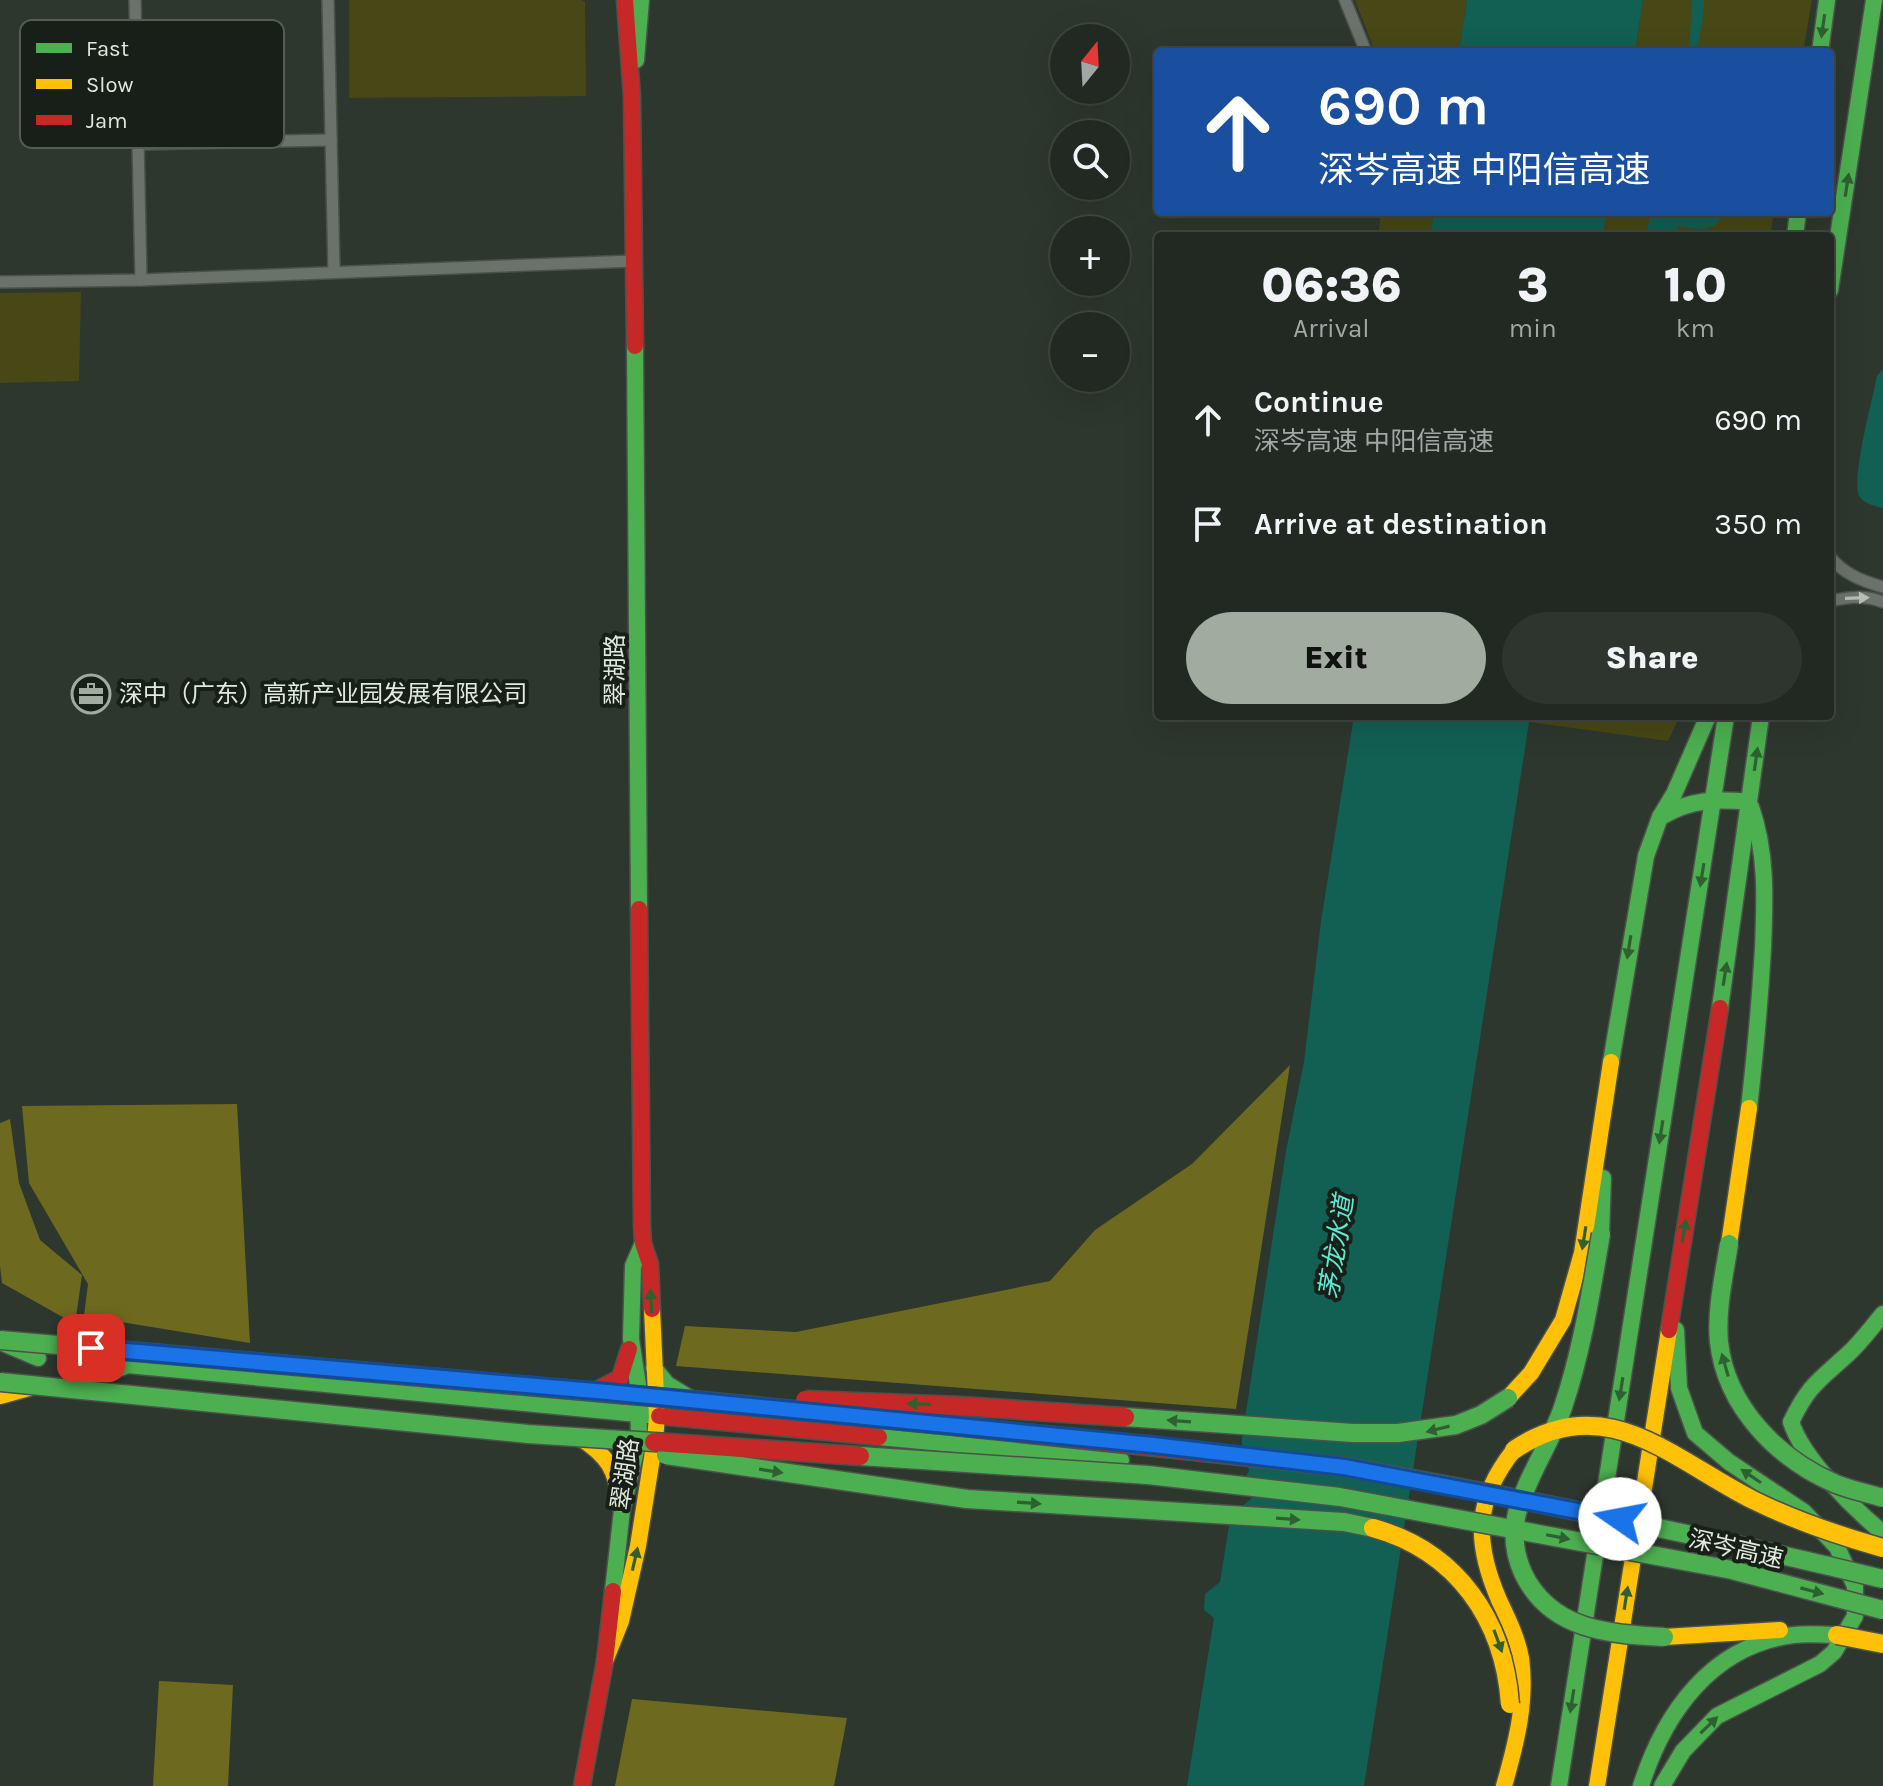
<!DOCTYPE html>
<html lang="en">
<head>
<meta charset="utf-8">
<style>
  :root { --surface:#222922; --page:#2e352f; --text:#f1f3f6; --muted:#a2a6a5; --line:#3f4540; --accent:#a1aba0 }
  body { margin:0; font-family:Karla,"Noto Sans SC",sans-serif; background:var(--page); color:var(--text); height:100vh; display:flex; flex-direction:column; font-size:30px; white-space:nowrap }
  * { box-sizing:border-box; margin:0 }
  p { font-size:26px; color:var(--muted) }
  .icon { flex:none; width:44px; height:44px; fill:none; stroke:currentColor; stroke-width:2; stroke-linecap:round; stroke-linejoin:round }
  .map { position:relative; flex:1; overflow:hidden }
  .drawer { position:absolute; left:1154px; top:232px; width:680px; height:488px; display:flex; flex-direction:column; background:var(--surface); border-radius:8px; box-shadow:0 8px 32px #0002,0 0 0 2px var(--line) }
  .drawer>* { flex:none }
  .hud { position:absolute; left:1154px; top:48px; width:680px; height:168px; border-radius:8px; box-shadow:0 8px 32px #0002,0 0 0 2px var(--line); background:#1a4fa0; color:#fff; overflow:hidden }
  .needle { width:52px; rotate:18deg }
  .tools { position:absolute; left:1050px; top:24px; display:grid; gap:16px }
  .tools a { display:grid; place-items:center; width:80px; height:80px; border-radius:50%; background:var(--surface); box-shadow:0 8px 32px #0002,0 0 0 2px var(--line); font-size:40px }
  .pin { position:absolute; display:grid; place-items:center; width:68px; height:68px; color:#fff; margin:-34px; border-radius:16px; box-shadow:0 4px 12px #0006 }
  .me { position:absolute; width:88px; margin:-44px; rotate:282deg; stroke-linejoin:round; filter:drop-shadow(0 0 6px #0008) }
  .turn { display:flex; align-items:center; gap:28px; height:168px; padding:0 32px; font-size:36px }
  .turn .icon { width:104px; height:104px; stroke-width:2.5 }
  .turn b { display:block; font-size:56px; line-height:68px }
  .eta { display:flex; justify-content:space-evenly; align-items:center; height:136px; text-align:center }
  .eta b { font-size:48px; font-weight:800; line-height:56px }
  .primary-button { display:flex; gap:16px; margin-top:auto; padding:16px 32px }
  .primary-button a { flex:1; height:92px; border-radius:48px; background:var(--accent); color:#111; font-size:32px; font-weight:800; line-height:92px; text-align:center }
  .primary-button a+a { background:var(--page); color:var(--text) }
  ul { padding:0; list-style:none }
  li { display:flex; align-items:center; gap:24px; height:104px; padding:0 32px }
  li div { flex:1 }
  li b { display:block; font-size:30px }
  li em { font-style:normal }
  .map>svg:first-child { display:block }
</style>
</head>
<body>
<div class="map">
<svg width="1883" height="1786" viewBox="0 0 1883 1786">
  <rect width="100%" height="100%" fill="#2e372d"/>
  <g fill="#484716">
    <polygon points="349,0 581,0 585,2 586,96 349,98"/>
    <polygon points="1355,0 1467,0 1459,52 1375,52"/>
    <polygon points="1643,0 1812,0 1803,52 1635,52"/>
    <polygon points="1381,212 1434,212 1430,236 1378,236"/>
    <polygon points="1608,212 1774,212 1770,236 1602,236"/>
    <polygon points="81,292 79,381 0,383 0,293"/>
    <polygon points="1530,716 1680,716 1668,741 1529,722"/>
  </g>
  <g fill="#6d6a1f">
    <polygon points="1290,1065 1236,1409 676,1366 685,1326 796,1332 1050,1281 1095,1230 1192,1164"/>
    <polygon points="237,1104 250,1343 84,1316 88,1284 29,1183 22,1106"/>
    <polygon points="10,1119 19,1183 40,1240 82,1275 75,1324 2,1283 0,1266 0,1123"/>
    <polygon points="159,1681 233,1685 228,1786 153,1786"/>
    <polygon points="632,1699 847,1718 834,1786 615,1786"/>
  </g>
  <g fill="#125f53">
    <polygon points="1467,0 1643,0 1635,52 1459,52"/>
    <path d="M 1692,0 L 1704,0 C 1705,18 1698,34 1698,52 L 1689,52 Z"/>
    <polygon points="1434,212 1608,212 1602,236 1430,236"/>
    <path d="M 1651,212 L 1725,212 C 1714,234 1700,230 1679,226 L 1673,236 L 1646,236 Z"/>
    <path d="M 1883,369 L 1883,508 C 1875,506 1865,504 1860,497 C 1850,481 1873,398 1877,376 Z"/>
    <polygon points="1354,716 1530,716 1364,1786 1187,1786 1214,1618 1204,1610 1205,1594 1220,1582 1229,1526 1236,1511 1251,1499 1253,1493 1246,1477 1249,1470 1242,1452 1242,1438 1286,1151 1304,1062 1321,921"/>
  </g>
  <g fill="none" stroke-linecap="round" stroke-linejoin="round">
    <defs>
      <g id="street">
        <polyline points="135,0 141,280"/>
        <polyline points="328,0 334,272"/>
        <polyline points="1345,0 1366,52"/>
        <polyline points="138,144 331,140"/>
        <polyline points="0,282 141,280 634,261"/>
        <path d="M 1830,557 C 1844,574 1862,581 1883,587"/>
        <path d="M 1830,601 C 1849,597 1864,595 1883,602"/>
      </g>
      <g id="fast">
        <polyline points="1820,52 1827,0"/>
        <polyline points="636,60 641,0"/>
        <polyline points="1795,236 1798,212"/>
        <polyline points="1830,290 1874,0"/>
        <polyline points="635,346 639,909"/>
        <path d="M 1663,816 C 1691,799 1717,799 1749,802"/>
        <polyline points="1720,1008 1761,716"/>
        <polyline points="1611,1062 1646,856 1660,817 1674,794 1708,716"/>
        <path d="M 1749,1108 C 1755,1055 1760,1001 1763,948 C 1765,899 1767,853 1751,807"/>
        <polyline points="1601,1234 1603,1178"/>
        <path d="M 1883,1314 C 1872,1327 1861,1342 1849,1353 C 1820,1380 1809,1384 1791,1422 C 1803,1459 1853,1508 1883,1533"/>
        <polyline points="3,1343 38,1358"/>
        <polyline points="654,1368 667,1384 693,1400"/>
        <polyline points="110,1372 128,1365 659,1416"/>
        <polyline points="879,1437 1121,1460"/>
        <polyline points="613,1591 622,1510 639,1438 638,1385 631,1339 633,1266 643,1243"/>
        <polyline points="1559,1786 1726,716"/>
        <path d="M 1641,1786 C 1664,1713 1712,1645 1794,1635 C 1808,1633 1823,1635 1837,1635"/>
        <polyline points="1662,1786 1683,1751 1717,1716 1820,1664 1834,1652 1855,1616 1855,1586 1837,1547 1804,1512 1729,1462 1695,1433 1679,1388 1676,1330"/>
      </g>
      <g id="slow">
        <polyline points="1729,1244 1749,1108"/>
        <polyline points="0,1396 29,1388"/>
        <polyline points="1508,1398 1531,1373 1563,1320 1582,1253 1611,1062"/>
        <path d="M 579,1437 C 608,1456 616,1469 621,1504"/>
        <polyline points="1664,1637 1780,1630"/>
        <polyline points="605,1661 621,1621 638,1546 655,1439 657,1417 652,1309"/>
        <path d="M 1504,1786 C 1516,1744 1527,1702 1521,1658 C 1517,1637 1508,1619 1499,1600 C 1474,1542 1474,1500 1514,1450"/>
        <polyline points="1597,1786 1669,1330"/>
      </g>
      <g id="jam">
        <polyline points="625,0 632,97 635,346"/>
        <polyline points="639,909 642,1226 643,1243 650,1264 652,1309"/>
        <polyline points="1669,1330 1720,1008"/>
        <polyline points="593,1392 620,1378 629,1349"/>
        <polyline points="659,1416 879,1437"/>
        <polyline points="582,1786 605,1661 613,1591"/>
      </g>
    </defs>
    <use href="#street" stroke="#4b524b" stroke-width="14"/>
    <use href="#fast" stroke="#4b524b" stroke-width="19"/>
    <use href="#slow" stroke="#4b524b" stroke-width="19"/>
    <use href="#jam" stroke="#4b524b" stroke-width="19"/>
    <use href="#street" stroke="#6b726b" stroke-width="11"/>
    <use href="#fast" stroke="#4caf50" stroke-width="16"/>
    <use href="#slow" stroke="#ffc107" stroke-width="16"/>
    <use href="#jam" stroke="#c62828" stroke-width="16"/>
    <defs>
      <g id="fast-bridge">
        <path d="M 1601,1234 C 1591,1292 1582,1351 1563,1407 C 1551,1443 1527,1476 1517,1513 C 1512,1534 1514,1553 1523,1573 C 1550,1630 1608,1634 1664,1637"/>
        <path d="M 1729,1244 C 1724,1276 1716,1310 1719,1342 C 1726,1407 1778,1459 1836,1484 C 1851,1490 1867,1493 1883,1498"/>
        <polyline points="0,1340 701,1401"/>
        <polyline points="0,1382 528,1434 654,1442"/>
        <polyline points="1125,1417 1353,1433 1398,1433 1456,1425 1481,1415 1508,1398"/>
        <polyline points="666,1455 967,1499 1344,1522 1373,1528"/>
        <polyline points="860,1456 1148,1475 1340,1497 1732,1570 1883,1610"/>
        <path d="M 1346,1467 C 1527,1499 1705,1536 1883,1579"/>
      </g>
      <g id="slow-bridge">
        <polyline points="701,1401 946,1425"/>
        <path d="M 1514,1450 C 1606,1387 1674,1461 1755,1501 C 1796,1521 1840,1536 1883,1548"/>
        <path d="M 1373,1528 C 1457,1551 1504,1620 1510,1704"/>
        <polyline points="1837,1635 1883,1644"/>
      </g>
      <g id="jam-bridge">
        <polyline points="805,1400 961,1406 1125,1417"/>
        <polyline points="946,1425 1346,1467"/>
        <polyline points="654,1442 860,1456"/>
      </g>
    </defs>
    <use href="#fast-bridge" stroke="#4b524b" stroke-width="21" stroke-linecap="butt"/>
    <use href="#slow-bridge" stroke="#4b524b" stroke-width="21" stroke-linecap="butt"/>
    <use href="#jam-bridge" stroke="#4b524b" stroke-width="21" stroke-linecap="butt"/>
    <use href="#fast-bridge" stroke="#4caf50" stroke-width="18"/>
    <use href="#slow-bridge" stroke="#ffc107" stroke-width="18"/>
    <use href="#jam-bridge" stroke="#c62828" stroke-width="18"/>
  </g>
  <defs><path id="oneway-solid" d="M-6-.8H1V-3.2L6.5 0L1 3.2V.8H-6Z" transform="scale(2)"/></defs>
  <g fill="#2f6031">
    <use href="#oneway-solid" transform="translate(1823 26) rotate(98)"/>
    <use href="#oneway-solid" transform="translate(1847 185) rotate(-81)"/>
    <use href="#oneway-solid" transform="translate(1756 759) rotate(-82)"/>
    <use href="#oneway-solid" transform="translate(1702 875) rotate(99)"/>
    <use href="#oneway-solid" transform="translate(1629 947) rotate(99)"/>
    <use href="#oneway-solid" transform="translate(1725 974) rotate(-81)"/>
    <use href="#oneway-solid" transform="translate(1661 1132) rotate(99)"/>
    <use href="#oneway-solid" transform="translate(1684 1231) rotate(-81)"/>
    <use href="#oneway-solid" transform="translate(1584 1238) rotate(99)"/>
    <use href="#oneway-solid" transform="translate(651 1301) rotate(-93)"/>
    <use href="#oneway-solid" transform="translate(1725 1365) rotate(-106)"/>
    <use href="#oneway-solid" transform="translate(1621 1389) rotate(99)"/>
    <use href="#oneway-solid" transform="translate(919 1404) rotate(-178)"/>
    <use href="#oneway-solid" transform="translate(1179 1421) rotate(-176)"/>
    <use href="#oneway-solid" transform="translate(1438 1429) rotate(166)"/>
    <use href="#oneway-solid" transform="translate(771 1471) rotate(9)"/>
    <use href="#oneway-solid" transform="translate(1751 1476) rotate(-146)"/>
    <use href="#oneway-solid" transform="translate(1029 1503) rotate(4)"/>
    <use href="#oneway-solid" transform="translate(1288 1519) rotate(4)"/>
    <use href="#oneway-solid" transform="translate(1558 1537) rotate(11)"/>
    <use href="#oneway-solid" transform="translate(635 1559) rotate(-77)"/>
    <use href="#oneway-solid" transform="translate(1812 1591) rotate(15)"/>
    <use href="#oneway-solid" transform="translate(1626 1598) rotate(-81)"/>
    <use href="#oneway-solid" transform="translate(1498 1641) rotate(70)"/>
    <use href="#oneway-solid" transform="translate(1572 1701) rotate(99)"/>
    <use href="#oneway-solid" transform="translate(1709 1725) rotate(-44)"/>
  </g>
  <use fill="#b6bfb6" href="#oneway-solid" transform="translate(1857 598) rotate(-2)"/>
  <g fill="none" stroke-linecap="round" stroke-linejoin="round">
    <defs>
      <polyline id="route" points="91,1348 607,1392 1153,1445 1344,1467 1620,1519"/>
    </defs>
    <use href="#route" stroke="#114b97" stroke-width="20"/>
    <use href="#route" stroke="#1a73e8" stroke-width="14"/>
  </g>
  <defs>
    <symbol id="office-ring" viewBox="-11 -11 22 22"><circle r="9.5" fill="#181f18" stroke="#a1aba0" stroke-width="1.5"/><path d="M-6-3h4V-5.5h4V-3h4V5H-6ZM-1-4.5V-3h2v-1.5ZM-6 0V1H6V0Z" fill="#a1aba0"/></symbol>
  </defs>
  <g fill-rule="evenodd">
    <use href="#office-ring" x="69" y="672" width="44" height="44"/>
  </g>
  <g text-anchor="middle" stroke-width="8" stroke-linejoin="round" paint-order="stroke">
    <g font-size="24" fill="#dfe9de" stroke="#181f18">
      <text transform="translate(615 670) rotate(-90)" y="8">翠湖路</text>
      <text transform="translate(625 1474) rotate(-82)" y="8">翠湖路</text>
      <text transform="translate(1736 1549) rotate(13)" y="8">深岑高速</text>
    </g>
    <g font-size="24" fill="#dfe9de" stroke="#181f18" text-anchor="start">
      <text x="119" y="702">深中（广东）高新产业园发展有限公司</text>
    </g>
    <g font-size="26" font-style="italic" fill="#5be9d2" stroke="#181f18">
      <text transform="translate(1336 1247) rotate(-81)" y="9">茅龙水道</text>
    </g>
  </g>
  <rect x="20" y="20" width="264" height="128" rx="12" fill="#181f18" stroke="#545c53" stroke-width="2"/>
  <rect x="36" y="43" width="36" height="10" fill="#4caf50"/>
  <rect x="36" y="79" width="36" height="10" fill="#ffc107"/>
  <rect x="36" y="115" width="36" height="10" fill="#c62828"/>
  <g font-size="22" fill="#dfe9de">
    <text x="86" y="56">Fast</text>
    <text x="86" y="92">Slow</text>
    <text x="86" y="128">Jam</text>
  </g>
</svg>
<div class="tools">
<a><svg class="needle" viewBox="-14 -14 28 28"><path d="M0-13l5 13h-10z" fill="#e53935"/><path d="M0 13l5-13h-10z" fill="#a2a6a5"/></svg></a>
<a><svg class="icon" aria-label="search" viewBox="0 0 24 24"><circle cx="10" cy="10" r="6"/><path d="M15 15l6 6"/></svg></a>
<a>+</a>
<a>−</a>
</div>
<div class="pin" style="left:91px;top:1348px;background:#d93025"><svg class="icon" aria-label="arrive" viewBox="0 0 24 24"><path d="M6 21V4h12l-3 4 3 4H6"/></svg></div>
<svg class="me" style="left:1620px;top:1519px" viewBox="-20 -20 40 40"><circle r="19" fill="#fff"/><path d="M0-13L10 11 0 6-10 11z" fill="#1a73e8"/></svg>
<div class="hud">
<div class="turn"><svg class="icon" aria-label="ahead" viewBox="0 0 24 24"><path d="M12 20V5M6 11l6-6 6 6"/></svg><div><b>690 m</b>深岑高速 中阳信高速</div></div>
</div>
<section class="drawer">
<div class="eta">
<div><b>06:36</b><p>Arrival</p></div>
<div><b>3</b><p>min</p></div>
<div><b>1.0</b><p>km</p></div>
</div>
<ul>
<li><svg class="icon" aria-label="ahead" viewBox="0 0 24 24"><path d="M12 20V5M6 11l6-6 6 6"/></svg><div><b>Continue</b><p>深岑高速 中阳信高速</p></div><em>690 m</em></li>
<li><svg class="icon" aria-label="arrive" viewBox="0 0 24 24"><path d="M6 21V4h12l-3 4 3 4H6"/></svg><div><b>Arrive at destination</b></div><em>350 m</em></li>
</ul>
<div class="primary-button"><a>Exit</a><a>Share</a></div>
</section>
</div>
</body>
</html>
